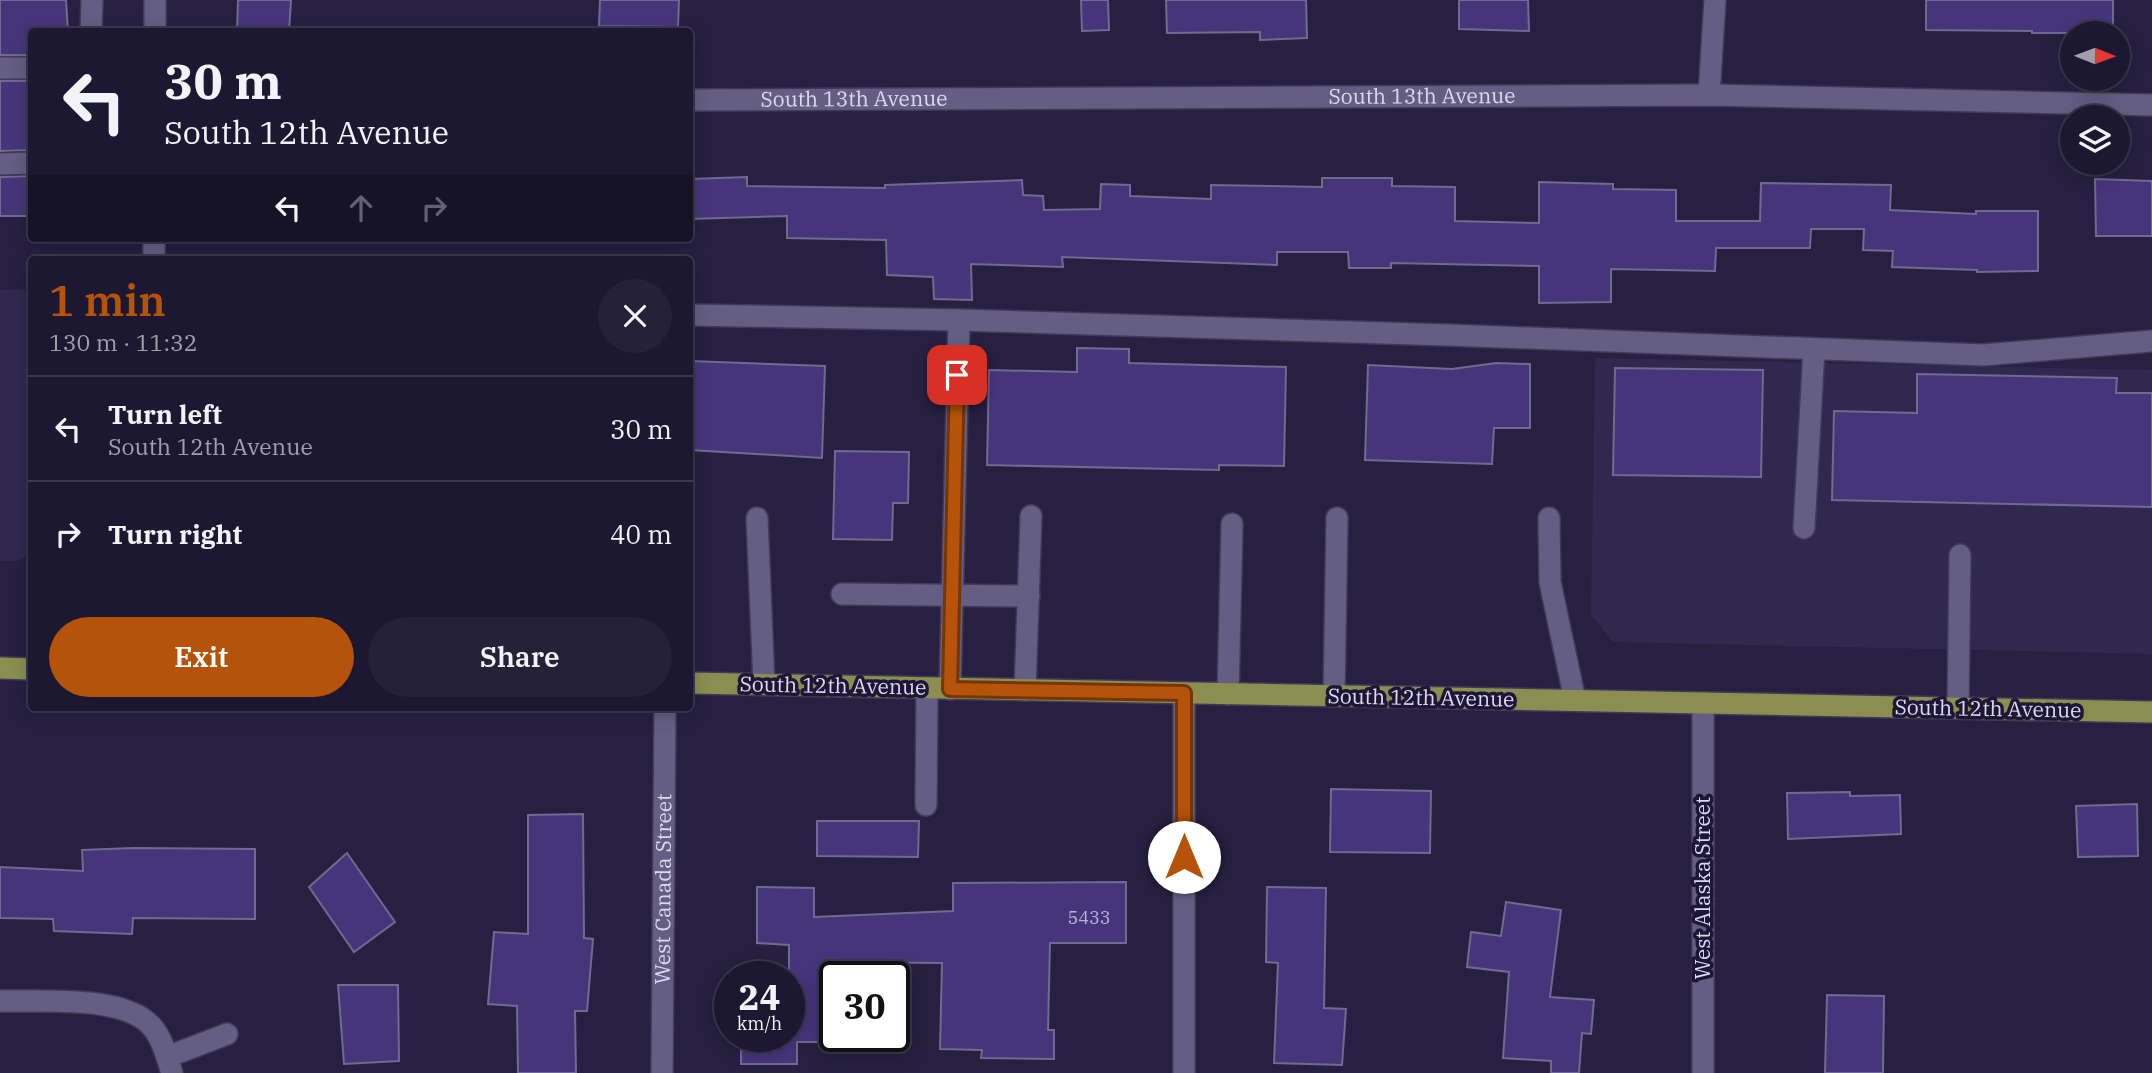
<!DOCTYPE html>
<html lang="en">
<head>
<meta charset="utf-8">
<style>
  :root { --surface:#1d1831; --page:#252139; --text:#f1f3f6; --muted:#a0a0ab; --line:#3b374d; --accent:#b45309 }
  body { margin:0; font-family:"IBM Plex Serif",serif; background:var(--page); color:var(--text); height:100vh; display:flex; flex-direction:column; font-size:26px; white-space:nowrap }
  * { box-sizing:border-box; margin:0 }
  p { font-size:23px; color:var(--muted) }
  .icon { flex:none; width:38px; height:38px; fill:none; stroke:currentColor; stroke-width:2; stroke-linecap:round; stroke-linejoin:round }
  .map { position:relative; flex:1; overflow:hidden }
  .side { position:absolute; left:28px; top:256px; width:665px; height:455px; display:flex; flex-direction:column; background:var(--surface); border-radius:7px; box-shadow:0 4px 18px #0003,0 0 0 2px var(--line) }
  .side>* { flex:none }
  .banner { position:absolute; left:28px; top:28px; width:665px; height:214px; border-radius:7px; box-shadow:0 4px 18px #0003,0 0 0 2px var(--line); background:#1d1831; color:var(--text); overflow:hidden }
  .needle { width:46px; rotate:91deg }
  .tools { position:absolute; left:2060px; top:21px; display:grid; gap:14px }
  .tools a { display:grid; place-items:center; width:70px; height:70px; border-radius:50%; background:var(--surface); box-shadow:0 4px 18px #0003,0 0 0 2px var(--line); font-size:35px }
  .speed { position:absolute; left:714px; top:961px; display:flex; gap:14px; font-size:35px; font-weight:700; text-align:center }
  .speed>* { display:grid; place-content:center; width:91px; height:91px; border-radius:50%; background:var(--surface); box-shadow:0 4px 18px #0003,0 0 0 2px var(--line); line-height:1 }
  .speed small { font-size:18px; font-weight:400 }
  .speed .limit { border:4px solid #111; border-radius:10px; background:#fff; color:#111 }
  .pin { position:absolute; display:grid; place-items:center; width:60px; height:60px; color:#fff; margin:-30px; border-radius:14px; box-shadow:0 4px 10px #0006 }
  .me { position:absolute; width:77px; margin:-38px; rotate:0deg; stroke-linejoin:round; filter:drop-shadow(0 0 5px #0008) }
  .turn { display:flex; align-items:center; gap:24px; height:147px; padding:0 21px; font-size:32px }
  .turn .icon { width:91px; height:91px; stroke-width:2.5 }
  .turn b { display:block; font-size:49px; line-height:60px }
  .lanes { display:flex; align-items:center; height:66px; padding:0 21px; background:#0003; justify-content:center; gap:35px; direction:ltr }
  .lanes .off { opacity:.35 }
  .round { display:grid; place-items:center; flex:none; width:74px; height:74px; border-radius:37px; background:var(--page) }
  .overview { display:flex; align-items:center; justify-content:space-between; height:119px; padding:0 21px }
  h1 { font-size:42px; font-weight:600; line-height:52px; color:var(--accent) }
  .button { display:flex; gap:14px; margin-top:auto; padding:14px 21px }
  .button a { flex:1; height:80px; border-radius:42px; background:var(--accent); color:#fff; font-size:28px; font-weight:600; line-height:80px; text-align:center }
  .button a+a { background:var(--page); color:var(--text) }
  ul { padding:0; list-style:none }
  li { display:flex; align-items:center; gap:21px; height:105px; padding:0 21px; border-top:2px solid var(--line) }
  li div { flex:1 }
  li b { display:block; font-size:26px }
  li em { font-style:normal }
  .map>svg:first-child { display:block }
</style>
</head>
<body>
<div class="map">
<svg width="2152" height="1073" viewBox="0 0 2152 1073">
  <rect width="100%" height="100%" fill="#272041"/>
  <g fill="#30284f">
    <polygon points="0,290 31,290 31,554 17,561 0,561"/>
    <polygon points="1595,358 2152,370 2152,654 1613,642 1591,615"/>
  </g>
  <g fill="#47357c" stroke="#706a90" stroke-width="2">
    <polygon points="0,0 66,0 68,32 32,32 32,55 0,55"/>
    <polygon points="238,0 291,0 289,32 237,32"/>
    <polygon points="600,0 679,0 678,27 599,26"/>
    <polygon points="1081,0 1108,0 1109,30 1082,31"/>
    <polygon points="1166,0 1306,0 1307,38 1260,40 1260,32 1167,33"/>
    <polygon points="1459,0 1528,0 1529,31 1459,29"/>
    <polygon points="1926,0 2113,0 2113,33 2032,33 2032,31 1926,30"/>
    <polygon points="0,81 32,81 32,150 0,151"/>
    <polygon points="32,176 32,216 0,216 0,177"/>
    <polygon points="747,177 747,186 885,188 885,185 1022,180 1023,195 1043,196 1044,210 1100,209 1101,184 1130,185 1130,196 1211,199 1211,185 1322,187 1322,178 1392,178 1392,186 1455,187 1455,221 1539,223 1539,182 1613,184 1613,189 1676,190 1676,221 1760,221 1761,183 1891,185 1890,210 1976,214 1976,211 2038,211 2038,271 1977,272 1977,270 1892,267 1893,251 1863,250 1864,229 1811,229 1810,248 1716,248 1715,271 1611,269 1611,302 1539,303 1539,266 1391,263 1391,268 1349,268 1348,252 1277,252 1277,265 1062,257 1063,267 971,264 972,300 934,299 933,277 887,275 886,240 787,238 787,216 690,219 690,179"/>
    <polygon points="2095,179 2152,181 2152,236 2096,236"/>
    <polygon points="1077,348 1129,349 1129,363 1286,367 1284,466 1219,465 1219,470 987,465 989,370 1077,372"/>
    <polygon points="690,361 825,366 822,458 690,450"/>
    <polygon points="1496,363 1530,364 1530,428 1494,428 1492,464 1365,460 1368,365 1452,369"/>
    <polygon points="1615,368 1763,370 1761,477 1613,475"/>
    <polygon points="1917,374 2117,378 2116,393 2152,393 2152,507 1832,500 1834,411 1917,413"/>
    <polygon points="835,451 909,452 908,503 893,503 892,540 833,539"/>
    <polygon points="1331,789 1431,791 1430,853 1330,852"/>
    <polygon points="1850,792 1850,796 1900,795 1901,834 1788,839 1787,793"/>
    <polygon points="2137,804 2138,856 2078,857 2076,806"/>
    <polygon points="583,814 584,938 593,939 587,1011 575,1011 576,1073 518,1073 517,1006 488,1004 494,932 528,934 528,815"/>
    <polygon points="817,821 919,821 918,857 817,856"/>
    <polygon points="133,848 255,849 255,919 133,918 132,934 54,931 53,919 0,918 0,867 83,871 82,850"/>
    <polygon points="347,853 395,922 354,952 309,887"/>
    <polygon points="1126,882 1126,943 1050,943 1048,1030 1054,1030 1054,1059 981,1058 982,1050 940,1049 942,963 835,962 835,1042 797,1042 797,1064 741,1064 741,1036 789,1036 789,945 757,943 757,887 814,888 814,917 953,911 953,883"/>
    <polygon points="1267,887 1326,888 1324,1008 1346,1009 1342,1065 1274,1063 1278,963 1266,962"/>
    <polygon points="1506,902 1561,910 1550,997 1594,1000 1591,1034 1582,1033 1579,1073 1551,1073 1551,1061 1503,1058 1509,972 1467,967 1471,932 1501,936"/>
    <polygon points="338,985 398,985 399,1061 344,1064"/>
    <polygon points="1827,995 1884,996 1883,1073 1825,1073"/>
  </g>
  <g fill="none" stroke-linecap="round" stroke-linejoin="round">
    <defs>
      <g id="minor">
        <polyline points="91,32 92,0"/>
        <polyline points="155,32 155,0"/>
        <polyline points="0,68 32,68"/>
        <polyline points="1709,95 1715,0"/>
        <path id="s1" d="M 690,100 L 1709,95 L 2152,105"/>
        <polyline points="0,164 32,163"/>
        <polyline points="154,259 154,238"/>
        <polyline points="690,315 959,320 1448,335 1983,355 2152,341"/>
        <polyline points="757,518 764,684"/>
        <polyline points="1549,518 1550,582 1575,700"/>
        <polyline points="1804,528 1814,349"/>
        <polyline points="842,594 1029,596"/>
        <polyline points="950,689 959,320"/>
        <polyline points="1025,690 1031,516"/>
        <polyline points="1228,694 1232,524"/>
        <polyline points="1334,696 1337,518"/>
        <polyline points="1958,708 1960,555"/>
        <polyline points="926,805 927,688"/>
        <path d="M 0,1001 C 40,1002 126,994 153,1028 C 163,1040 167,1058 172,1073"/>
        <polyline points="167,1057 227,1034"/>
        <path id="s2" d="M 662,1073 L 665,707"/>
        <polyline points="1184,1073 1184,693"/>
        <polyline points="1703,1073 1703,703"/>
      </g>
      <g id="major">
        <polyline points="0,668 32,669"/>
        <polyline points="690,683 2152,712"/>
      </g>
    </defs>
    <use href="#minor" stroke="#413a57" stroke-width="24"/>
    <use href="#major" stroke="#413a57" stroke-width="24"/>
    <use href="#minor" stroke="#645e84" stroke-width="21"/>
    <use href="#major" stroke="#8c8d50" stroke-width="21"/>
  </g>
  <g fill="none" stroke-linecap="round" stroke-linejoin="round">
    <defs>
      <polyline id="route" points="957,375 950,689 1184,693 1184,857"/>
    </defs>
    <use href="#route" stroke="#753606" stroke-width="18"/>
    <use href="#route" stroke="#b45309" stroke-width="12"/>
  </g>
  <g text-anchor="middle" stroke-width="7" stroke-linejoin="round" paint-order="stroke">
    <g font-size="18" fill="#b6b0d2">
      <text x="1089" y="924">5433</text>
    </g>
    <g font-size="21" fill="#dbd9ee" stroke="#1e1636">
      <text dy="7" stroke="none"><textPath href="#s1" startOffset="732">South 13th Avenue</textPath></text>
      <text dy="7" stroke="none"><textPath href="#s1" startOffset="164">South 13th Avenue</textPath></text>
      <text transform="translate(833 686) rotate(1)" y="7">South 12th Avenue</text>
      <text transform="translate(1421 698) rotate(1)" y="7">South 12th Avenue</text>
      <text transform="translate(1988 709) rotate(1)" y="7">South 12th Avenue</text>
      <text transform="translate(1703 888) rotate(-90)" y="7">West Alaska Street</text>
      <text dy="7" stroke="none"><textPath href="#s2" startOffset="184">West Canada Street</textPath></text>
    </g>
  </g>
</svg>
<div class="tools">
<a><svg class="needle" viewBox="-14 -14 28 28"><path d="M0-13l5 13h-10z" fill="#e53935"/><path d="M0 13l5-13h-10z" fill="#a0a0ab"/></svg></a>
<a><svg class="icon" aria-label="layers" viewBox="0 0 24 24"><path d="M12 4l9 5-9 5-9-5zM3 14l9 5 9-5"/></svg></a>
</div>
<div class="speed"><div>24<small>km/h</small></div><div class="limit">30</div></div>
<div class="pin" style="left:957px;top:375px;background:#d93025"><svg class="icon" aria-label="arrive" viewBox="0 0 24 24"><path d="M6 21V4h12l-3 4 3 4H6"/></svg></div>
<svg class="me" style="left:1184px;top:857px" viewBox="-20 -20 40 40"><circle r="19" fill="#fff"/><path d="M0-13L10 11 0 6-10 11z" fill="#b45309"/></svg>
<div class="banner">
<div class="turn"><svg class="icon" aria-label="left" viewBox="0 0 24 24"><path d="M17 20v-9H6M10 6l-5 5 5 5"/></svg><div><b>30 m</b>South 12th Avenue</div></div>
<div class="lanes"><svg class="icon" aria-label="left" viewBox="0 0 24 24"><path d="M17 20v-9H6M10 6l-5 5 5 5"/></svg><svg class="icon off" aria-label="ahead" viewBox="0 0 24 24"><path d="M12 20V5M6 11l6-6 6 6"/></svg><svg class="icon off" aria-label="right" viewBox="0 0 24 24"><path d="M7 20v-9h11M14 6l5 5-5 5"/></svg></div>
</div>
<section class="side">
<div class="overview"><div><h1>1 min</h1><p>130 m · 11:32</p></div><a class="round"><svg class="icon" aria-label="close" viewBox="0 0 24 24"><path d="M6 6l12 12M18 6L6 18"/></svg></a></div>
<ul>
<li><svg class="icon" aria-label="left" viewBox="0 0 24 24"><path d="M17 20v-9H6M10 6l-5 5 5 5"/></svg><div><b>Turn left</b><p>South 12th Avenue</p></div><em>30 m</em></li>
<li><svg class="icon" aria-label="right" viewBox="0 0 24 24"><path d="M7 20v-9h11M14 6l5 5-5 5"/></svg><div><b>Turn right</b></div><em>40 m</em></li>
</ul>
<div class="button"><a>Exit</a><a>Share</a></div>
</section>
</div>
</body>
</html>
